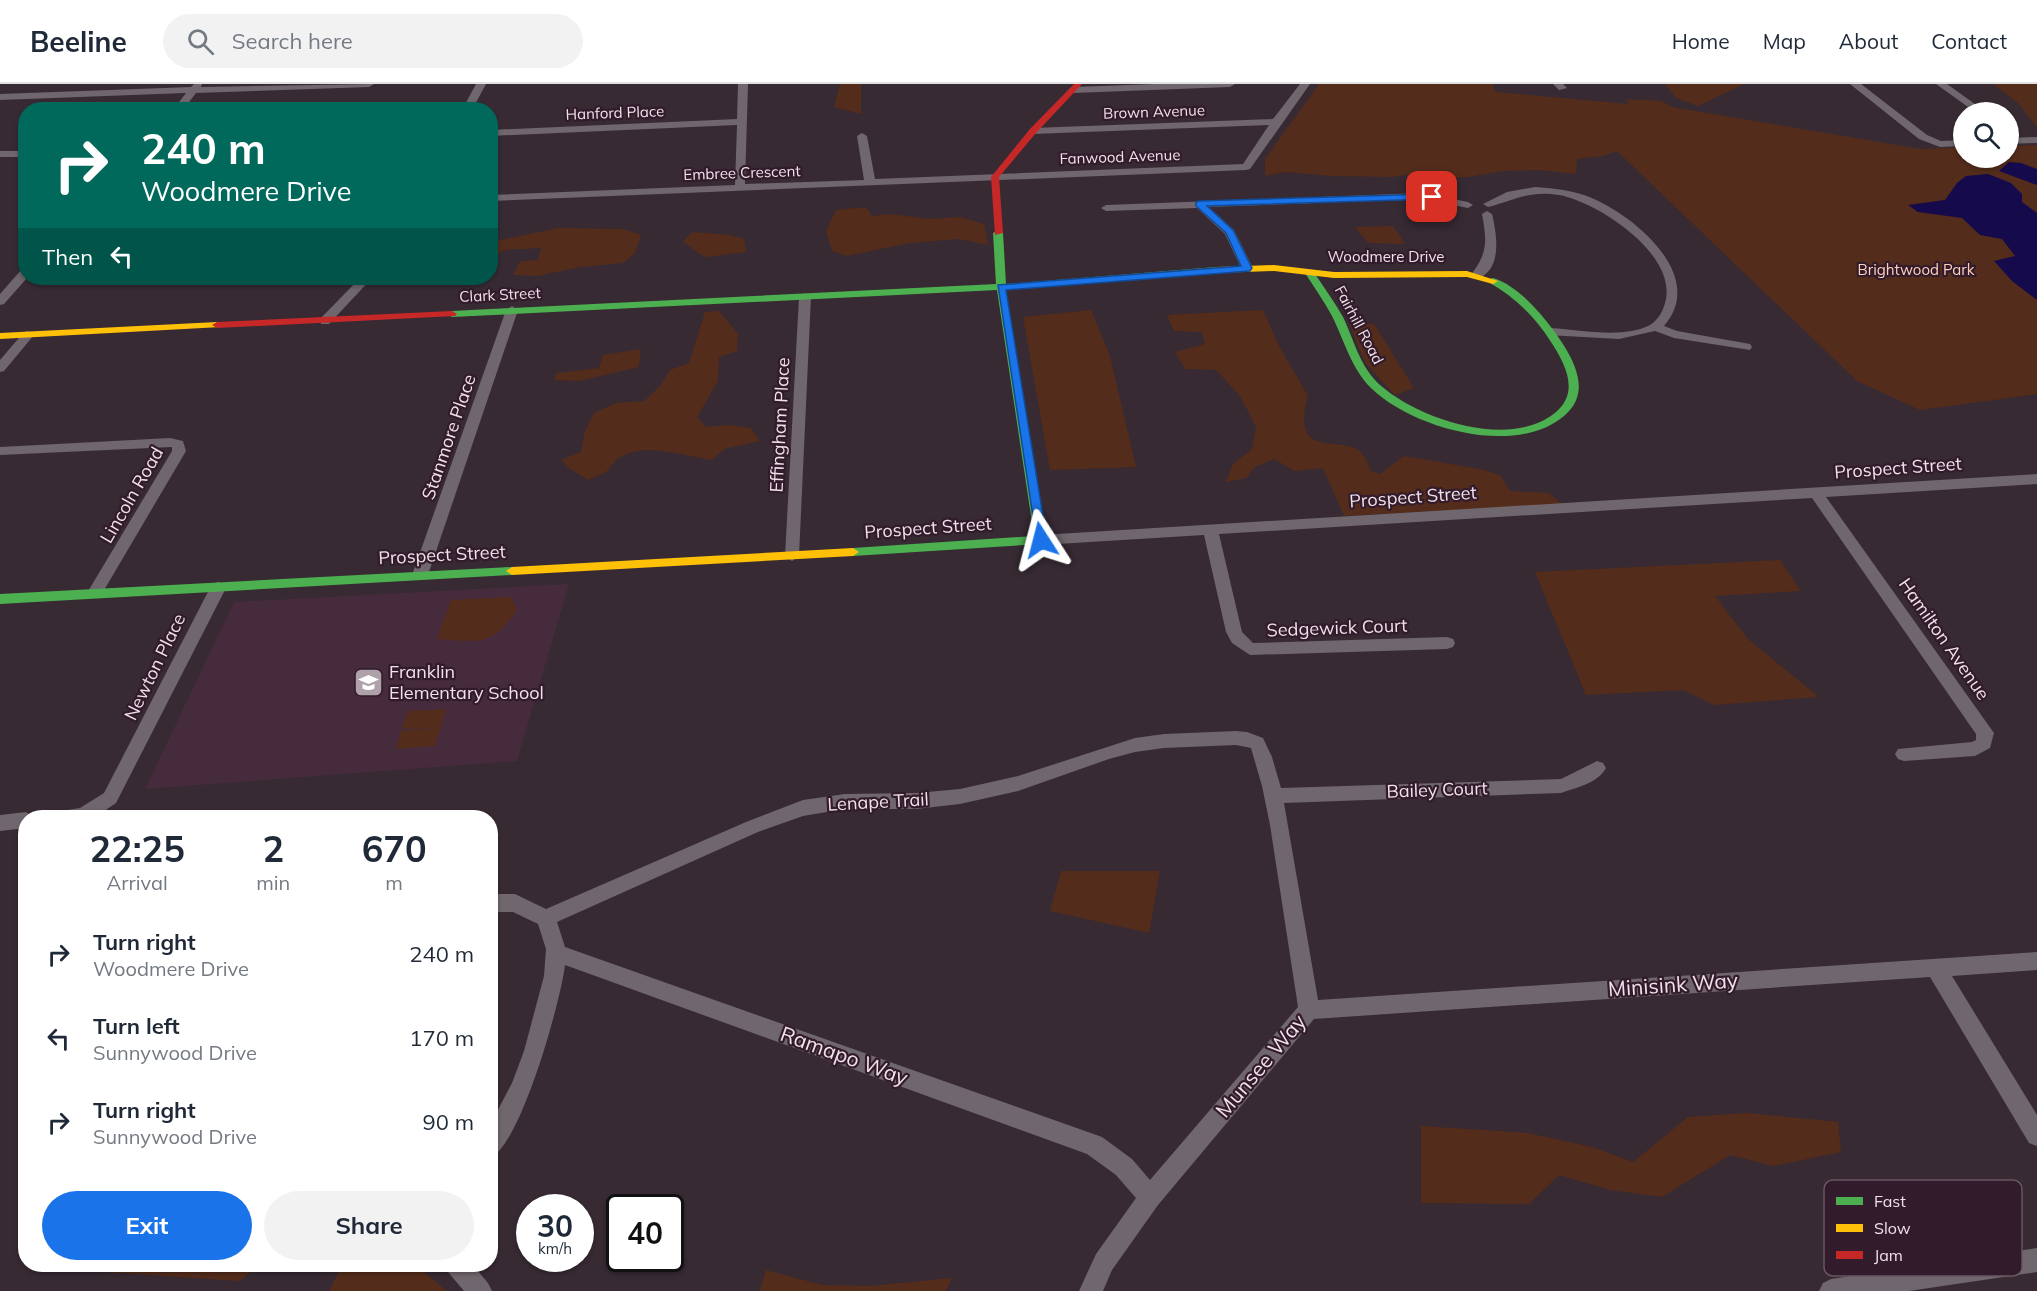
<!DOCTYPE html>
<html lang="en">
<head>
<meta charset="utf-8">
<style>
  :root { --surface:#fff; --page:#f2f2f3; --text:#1f2937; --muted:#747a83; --line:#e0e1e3; --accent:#1a73e8 }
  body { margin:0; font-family:Mulish,sans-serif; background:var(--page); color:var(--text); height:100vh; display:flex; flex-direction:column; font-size:22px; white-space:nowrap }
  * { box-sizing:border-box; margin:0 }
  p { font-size:20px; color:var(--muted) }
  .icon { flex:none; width:33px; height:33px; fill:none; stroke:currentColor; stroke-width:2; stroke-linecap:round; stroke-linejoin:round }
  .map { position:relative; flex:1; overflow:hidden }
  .details { position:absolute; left:18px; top:726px; width:480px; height:462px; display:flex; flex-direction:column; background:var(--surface); border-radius:24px; box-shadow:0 2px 4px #0004 }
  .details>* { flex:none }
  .banner { position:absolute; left:18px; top:18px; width:480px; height:183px; border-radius:24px; box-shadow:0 2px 4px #0004; background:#00695c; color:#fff; overflow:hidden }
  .tools { position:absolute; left:1953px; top:18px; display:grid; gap:12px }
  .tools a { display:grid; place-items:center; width:66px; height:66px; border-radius:50%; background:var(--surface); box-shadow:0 2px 4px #0004; font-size:30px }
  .speed { position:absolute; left:516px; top:1110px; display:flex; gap:12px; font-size:30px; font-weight:700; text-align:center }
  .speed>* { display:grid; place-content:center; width:78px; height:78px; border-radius:50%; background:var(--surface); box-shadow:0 2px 4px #0004; line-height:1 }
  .speed small { font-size:15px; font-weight:400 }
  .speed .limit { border:3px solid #111; border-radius:9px; background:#fff; color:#111 }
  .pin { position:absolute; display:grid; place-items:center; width:51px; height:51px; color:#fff; margin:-26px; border-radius:12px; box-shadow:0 3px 9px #0006 }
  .me { position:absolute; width:66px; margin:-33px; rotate:351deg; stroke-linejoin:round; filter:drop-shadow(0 0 4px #0008) }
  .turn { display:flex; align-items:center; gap:21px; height:126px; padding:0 24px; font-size:27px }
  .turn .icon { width:78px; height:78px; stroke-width:2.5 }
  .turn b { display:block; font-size:42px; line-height:51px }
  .then { display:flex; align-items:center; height:57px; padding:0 24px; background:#0003; gap:12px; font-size:22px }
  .eta { display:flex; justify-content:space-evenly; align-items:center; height:102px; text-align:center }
  .eta b { font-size:36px; font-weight:700; line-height:42px }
  .primary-button { display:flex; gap:12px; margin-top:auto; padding:12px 24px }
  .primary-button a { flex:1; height:69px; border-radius:36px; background:var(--accent); color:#fff; font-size:24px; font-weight:700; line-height:69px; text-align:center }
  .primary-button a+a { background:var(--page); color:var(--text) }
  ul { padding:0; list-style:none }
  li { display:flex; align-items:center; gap:18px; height:84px; padding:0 24px }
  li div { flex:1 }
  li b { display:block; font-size:22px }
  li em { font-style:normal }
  header { display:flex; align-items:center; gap:36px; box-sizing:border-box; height:84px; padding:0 30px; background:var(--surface); border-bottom:2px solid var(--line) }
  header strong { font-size:28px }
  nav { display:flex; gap:33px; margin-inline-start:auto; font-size:21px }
  .search { width:420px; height:54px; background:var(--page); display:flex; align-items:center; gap:15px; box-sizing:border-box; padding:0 21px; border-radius:33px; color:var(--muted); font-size:22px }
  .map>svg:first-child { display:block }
</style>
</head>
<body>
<header>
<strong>Beeline</strong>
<div class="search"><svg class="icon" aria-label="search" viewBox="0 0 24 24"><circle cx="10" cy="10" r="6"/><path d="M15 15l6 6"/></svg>Search here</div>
<nav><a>Home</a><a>Map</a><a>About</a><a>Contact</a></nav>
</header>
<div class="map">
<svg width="2037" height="1207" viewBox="0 0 2037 1207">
  <rect width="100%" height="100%" fill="#372a33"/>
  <polygon fill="#462b3d" points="569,500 517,677 145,705 234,518"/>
  <g fill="#542c1b">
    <polygon points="840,0 861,0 861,30 834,23"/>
    <polygon points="1319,0 1493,0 1495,8 1628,20 1627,15 1661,17 1672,23 1920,65 1963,63 1964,74 2008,74 2009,62 2037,61 2037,310 1920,326 1857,297 1617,67 1603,72 1577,75 1576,90 1539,86 1503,87 1468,93 1440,94 1424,89 1391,93 1332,92 1286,88 1265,92 1265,75"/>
    <polygon points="1665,0 1744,0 1698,22 1676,14"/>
    <polygon points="1993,0 2037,0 2037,43 2018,19"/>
    <polygon points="866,123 872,132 889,130 930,135 960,133 984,140 988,161 958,155 910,159 847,172 832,167 826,147 836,126"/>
    <polygon points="1393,142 1405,160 1368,159 1355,143"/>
    <polygon points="558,144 623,145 641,151 635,169 623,179 581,183 537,192 513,191 520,177 538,176 541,164 504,166 491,174 491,158"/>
    <polygon points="692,148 731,151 744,155 746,168 705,173 683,158"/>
    <polygon points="1091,226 1110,272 1136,383 1050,386 1023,233"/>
    <path d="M 1263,226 L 1279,262 L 1308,312 C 1306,319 1304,328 1304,335 C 1304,367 1336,356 1355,364 C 1363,368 1368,378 1371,387 L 1380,390 L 1404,372 L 1485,386 L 1501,392 L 1510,407 L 1549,409 L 1562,420 L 1344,432 L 1323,384 L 1295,387 L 1274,375 L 1255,383 L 1246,394 L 1226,398 L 1233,380 L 1252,365 L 1256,343 L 1240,312 L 1216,286 L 1185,285 L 1175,268 L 1205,260 L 1202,248 L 1174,247 L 1167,231 Z"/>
    <path d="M 719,227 L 738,250 L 737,267 L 719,273 L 718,297 L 697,333 L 706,343 L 728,341 L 751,344 L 760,357 L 724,365 L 712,376 C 681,372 647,357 619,374 C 613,377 611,384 606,388 C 601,391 594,393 588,396 L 569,384 L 561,376 L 581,368 L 585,347 L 594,329 L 616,319 L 644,317 L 660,302 L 670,286 L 689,279 L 705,228 Z"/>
    <polygon points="1349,239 1374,240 1414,304 1395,311 1365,279"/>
    <polygon points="641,265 639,283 579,297 554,296 557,289 599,284 603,271"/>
    <polygon points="1780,476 1801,507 1715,512 1748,555 1819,613 1714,621 1684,606 1586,611 1535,488"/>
    <path d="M 510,513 L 517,525 C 493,563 478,558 437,555 L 451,516 Z"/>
    <polygon points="446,625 435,662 396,665 401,647 437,644 402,645 408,627"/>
    <polygon points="1061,787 1160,787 1149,849 1050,827"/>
    <polygon points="1748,1029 1838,1038 1841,1068 1773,1082 1730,1071 1662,1113 1610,1106 1559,1091 1529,1120 1421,1119 1421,1042 1528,1049 1592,1063 1633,1078 1688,1033"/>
    <polygon points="93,1181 93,1180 260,1181 239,1197 91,1187"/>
    <polygon points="342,1181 409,1180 418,1183 447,1207 329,1207"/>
    <polygon points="766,1186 822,1201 870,1202 952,1194 946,1207 760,1207"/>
  </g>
  <g fill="#150a4c">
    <polygon points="2009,78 2021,79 2037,85 2037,101 1999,87"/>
    <polygon points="1988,90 2011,99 2022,110 2022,118 2037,129 2037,216 2012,197 1994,177 2015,172 2002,155 1980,151 1962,134 1918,128 1908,121 1945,116 1957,99 1966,92"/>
  </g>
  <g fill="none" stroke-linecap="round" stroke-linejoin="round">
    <g fill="#70666d" fill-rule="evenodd">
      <polygon points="194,0 202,0 201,3 374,0 369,3 196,9 183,26 173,26 186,9 0,16 0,10 191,3"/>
      <polygon points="476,0 486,0 472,26 462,26"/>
      <polygon points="738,0 748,0 745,100 864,96 857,52 862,49 867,52 875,95 1243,80 1269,41 1033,50 1028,47 1033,44 1273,35 1300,0 1310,0 1250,85 1246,86 490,117 490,111 735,101 737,41 490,52 490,46 737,35"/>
      <polygon points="1156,0 1235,0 1230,3 1073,9 1068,6 1073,3"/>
      <polygon points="1553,0 1563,0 1567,4 1559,6"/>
      <polygon points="1850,0 1861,0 1927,51 1941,57 1964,56 1964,62 1940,63 1919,55"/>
      <polygon points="1936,0 1947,0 1986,28 1975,28"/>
      <polygon points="2037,53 2037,59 2008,60 2008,54"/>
      <rect x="0" y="67" width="26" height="6"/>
      <path d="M 1535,103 C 1552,104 1568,106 1584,111 C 1630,127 1709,191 1664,242 L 1677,247 L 1750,260 L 1752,263 L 1750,266 L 1674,254 L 1655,247 L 1619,255 L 1547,251 L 1545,248 L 1551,244 C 1581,246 1623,255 1650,241 C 1658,236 1663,227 1665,219 C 1679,171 1598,118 1559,111 C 1529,106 1515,116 1488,123 L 1483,120 L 1507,108 Z"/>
      <polygon points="1423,109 1468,118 1473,121 1468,124 1423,115 1209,123 1234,146 1253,184 1247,187 1241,184 1225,150 1197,124 1106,127 1101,124 1106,121"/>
      <path d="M 1487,127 L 1492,130 C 1497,151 1503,187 1476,195 L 1470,192 C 1488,169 1487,158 1482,130 Z"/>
      <polygon points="26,184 27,194 4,220 0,221 0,210 22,185"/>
      <polygon points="360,194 372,194 329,240 321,240 321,234"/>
      <polygon points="805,209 811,213 799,472 792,477 785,472 799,213"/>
      <polygon points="512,222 518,226 428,491 425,495 415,495 412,491 506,226"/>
      <polygon points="28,247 34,251 4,287 0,288 0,276 24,248"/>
      <polygon points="170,354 183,357 186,367 100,513 90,513 87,509 172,367 172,363 0,371 0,363"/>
      <polygon points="2037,390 2037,400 1826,413 1994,649 1990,664 1975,672 1904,677 1898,675 1895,670 1898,665 1972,658 1976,656 1976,650 1812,414 1219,450 1242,548 1253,559 1447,553 1453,555 1455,559 1453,563 1447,565 1250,571 1232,559 1226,548 1204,451 1041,461 1034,456 1041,451"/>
      <polygon points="218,498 223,500 226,504 116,719 94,734 46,734 49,729 80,724 104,709 210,504 213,500"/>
      <path d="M 1236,647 L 1247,648 L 1263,654 L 1272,673 L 1281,704 L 1561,695 L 1597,677 L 1603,679 L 1606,684 C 1598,699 1576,704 1561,709 L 1284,719 L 1318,916 L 2037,868 L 2037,886 L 1952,892 L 2037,1031 L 2037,1062 L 2029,1059 L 1930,893 L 1314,935 L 1158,1121 L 1112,1186 L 1103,1207 L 1079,1207 L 1096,1170 L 1136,1114 L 1116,1091 L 1087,1070 L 565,881 C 561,916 521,1061 490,1074 L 490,1041 L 512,999 L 524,967 L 544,892 L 546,865 L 538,840 L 513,828 L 490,828 L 490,810 L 515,810 L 546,825 L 746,738 L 803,716 L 845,710 L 916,709 L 960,705 L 1018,692 L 1135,654 L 1164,650 ZM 1236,661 L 1251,664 L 1262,702 L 1270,741 L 1298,923 L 1150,1096 L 1132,1075 L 1102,1053 L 565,863 L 557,838 L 758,748 L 803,732 L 845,725 L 916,725 L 960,720 L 1018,707 L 1109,675 L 1135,668 L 1164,664 Z"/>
      <polygon points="26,728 34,734 26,734 26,744 0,747 0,731"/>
      <polygon points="2037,1164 2037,1188 1909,1207 1819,1207 1823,1199 1831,1195"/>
      <polygon points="445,1180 472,1180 488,1199 492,1207 464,1207 448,1188"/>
    </g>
    <g fill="#4caf50" fill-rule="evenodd">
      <polygon points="998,146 1003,149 1006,200 1216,183 1221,186 1216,189 1006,205 1047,456 1041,460 853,472 847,468 853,464 1034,452 997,206 452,233 447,230 452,227 996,200 993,149"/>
      <path d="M 1307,187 L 1313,187 C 1323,202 1334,217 1343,233 C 1354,256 1360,283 1380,301 C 1420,336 1511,366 1556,328 C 1580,308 1565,279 1551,258 C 1536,234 1515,213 1490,199 L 1490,195 L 1493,194 C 1518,202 1539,227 1554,247 C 1572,272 1594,307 1564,332 C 1516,373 1413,345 1371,304 C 1351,284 1344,256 1332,232 C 1324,217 1314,203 1305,189 Z"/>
      <polygon points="512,483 518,487 512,491 0,520 0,510"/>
    </g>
    <g fill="#ffc107" fill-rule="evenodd">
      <polygon points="1274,181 1334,188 1467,187 1498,197 1493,200 1467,193 1334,194 1274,187 1216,189 1211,186 1216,183"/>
      <polygon points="217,238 222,241 221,243 0,255 0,249"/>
      <polygon points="853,464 859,468 853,472 512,491 506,487 512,483"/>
    </g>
    <g fill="#c62828" fill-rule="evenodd">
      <polygon points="1074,0 1082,0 1036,49 999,93 1003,149 995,151 991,93 1030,45"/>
      <polygon points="452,227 457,230 455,232 217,244 212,241 217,238"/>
    </g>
  </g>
  <polygon fill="#1a73e8" stroke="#114b97" stroke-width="1.5" points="1432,110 1435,111 1435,115 1207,122 1233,146 1252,184 1250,187 1006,206 1047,456 1041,460 1037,459 998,201 1241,182 1226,149 1196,122 1196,118 1199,117"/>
  <defs>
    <symbol id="school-square" viewBox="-11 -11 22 22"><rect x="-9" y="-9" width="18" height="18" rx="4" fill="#afa1aa" stroke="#321b2a"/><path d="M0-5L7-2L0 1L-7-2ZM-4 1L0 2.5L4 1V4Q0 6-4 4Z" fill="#fff"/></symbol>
  </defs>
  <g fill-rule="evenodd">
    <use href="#school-square" x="352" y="582" width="33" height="33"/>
  </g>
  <g text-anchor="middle" stroke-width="4.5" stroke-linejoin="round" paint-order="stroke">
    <g font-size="15" fill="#f0e1ea" stroke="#321b2a">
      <text transform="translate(1154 28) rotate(-2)" y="5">Brown Avenue</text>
      <text transform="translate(615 29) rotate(-2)" y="5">Hanford Place</text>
      <text transform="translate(1120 73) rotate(-2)" y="5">Fanwood Avenue</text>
      <text transform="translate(742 89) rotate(-2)" y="5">Embree Crescent</text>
      <text x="1386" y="178">Woodmere Drive</text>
      <text transform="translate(500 211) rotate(-3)" y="5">Clark Street</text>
      <text transform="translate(1359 241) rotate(62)" y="5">Fairhill Road</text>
    </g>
    <g font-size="15" fill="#ffd0bc" stroke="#321b2a">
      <text x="1916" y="191">Brightwood Park</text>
    </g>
    <g font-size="18" fill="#f0e1ea" stroke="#321b2a">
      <text transform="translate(780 341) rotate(-87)" y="6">Effingham Place</text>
      <text transform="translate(449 353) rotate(-71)" y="6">Stanmore Place</text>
      <text transform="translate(1898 384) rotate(-4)" y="6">Prospect Street</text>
      <text transform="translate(132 411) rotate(-60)" y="6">Lincoln Road</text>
      <text transform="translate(1413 413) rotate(-4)" y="6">Prospect Street</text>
      <text transform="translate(928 444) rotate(-4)" y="6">Prospect Street</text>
      <text transform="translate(442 471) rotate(-3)" y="6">Prospect Street</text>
      <text transform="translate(1337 544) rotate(-2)" y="6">Sedgewick Court</text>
      <text transform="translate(1944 555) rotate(55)" y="6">Hamilton Avenue</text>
      <text transform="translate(155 583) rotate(-64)" y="6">Newton Place</text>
      <text transform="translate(1437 706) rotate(-2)" y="6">Bailey Court</text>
      <text transform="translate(878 718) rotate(-3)" y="6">Lenape Trail</text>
    </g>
    <g font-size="18" fill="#f0e1ea" stroke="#321b2a" text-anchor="start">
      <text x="389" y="594">Franklin<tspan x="389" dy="21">Elementary School</tspan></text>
    </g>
    <g font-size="21" fill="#f0e1ea" stroke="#321b2a">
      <text transform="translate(1673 901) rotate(-4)" y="7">Minisink Way</text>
      <text transform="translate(844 972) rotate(20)" y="7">Ramapo Way</text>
      <text transform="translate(1261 982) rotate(-50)" y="7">Munsee Way</text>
    </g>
  </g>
  <rect x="1824" y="1096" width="198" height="96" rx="9" fill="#321b2a" stroke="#6b5664" stroke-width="1.5"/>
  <rect x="1836" y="1113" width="27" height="8" fill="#4caf50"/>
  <rect x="1836" y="1140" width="27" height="8" fill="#ffc107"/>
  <rect x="1836" y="1167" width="27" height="8" fill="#c62828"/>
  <g font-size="16" fill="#f0e1ea">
    <text x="1874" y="1123">Fast</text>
    <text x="1874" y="1150">Slow</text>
    <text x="1874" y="1177">Jam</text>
  </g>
</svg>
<div class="tools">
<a><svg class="icon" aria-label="search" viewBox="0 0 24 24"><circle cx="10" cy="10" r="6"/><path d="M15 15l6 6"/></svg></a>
</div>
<div class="speed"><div>30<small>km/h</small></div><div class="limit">40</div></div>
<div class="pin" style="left:1432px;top:113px;background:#d93025"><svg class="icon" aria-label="arrive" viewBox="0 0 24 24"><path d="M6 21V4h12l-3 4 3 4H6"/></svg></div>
<svg class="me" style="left:1041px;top:456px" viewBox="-20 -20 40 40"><path d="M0-17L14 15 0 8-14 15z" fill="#1a73e8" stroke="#fff" stroke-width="4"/></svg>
<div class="banner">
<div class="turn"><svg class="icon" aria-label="right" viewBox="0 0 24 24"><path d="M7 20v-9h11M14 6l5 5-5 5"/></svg><div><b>240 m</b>Woodmere Drive</div></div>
<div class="then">Then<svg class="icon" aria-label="left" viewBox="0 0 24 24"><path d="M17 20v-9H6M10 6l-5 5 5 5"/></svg></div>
</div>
<section class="details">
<div class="eta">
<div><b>22:25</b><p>Arrival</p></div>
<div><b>2</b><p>min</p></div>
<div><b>670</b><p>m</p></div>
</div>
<ul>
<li><svg class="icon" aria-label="right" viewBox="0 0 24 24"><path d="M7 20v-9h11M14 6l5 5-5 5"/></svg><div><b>Turn right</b><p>Woodmere Drive</p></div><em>240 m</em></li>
<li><svg class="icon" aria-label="left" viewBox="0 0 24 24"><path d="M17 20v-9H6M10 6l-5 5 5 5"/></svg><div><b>Turn left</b><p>Sunnywood Drive</p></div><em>170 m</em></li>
<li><svg class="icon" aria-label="right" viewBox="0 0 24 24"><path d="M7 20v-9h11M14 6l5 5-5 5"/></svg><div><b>Turn right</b><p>Sunnywood Drive</p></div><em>90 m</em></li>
</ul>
<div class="primary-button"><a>Exit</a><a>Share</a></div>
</section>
</div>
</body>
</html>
